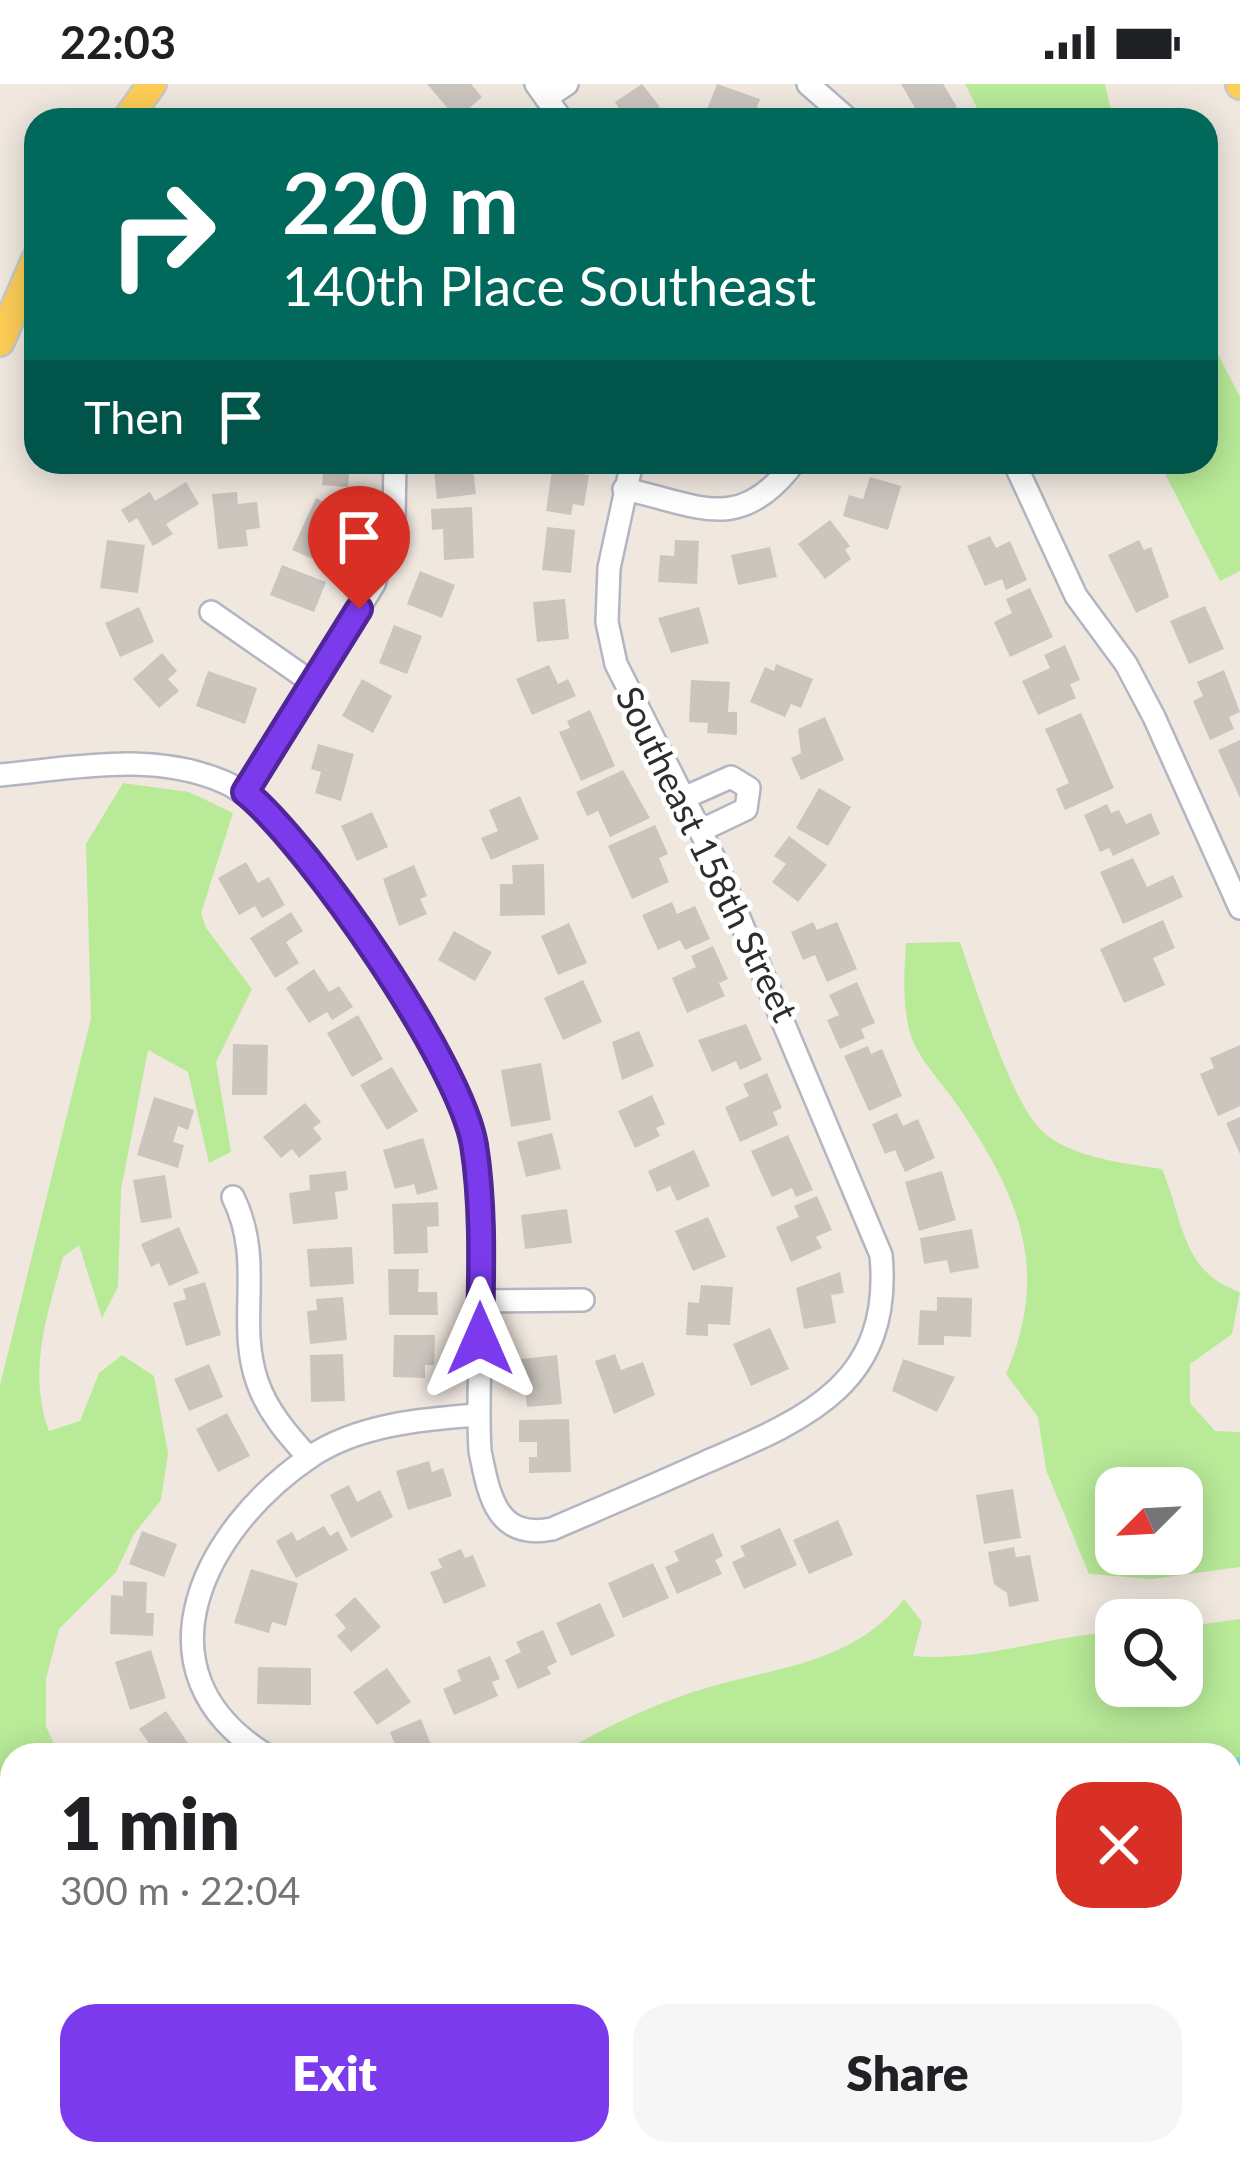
<!DOCTYPE html>
<html lang="en">
<head>
<meta charset="utf-8">
<style>
  :root { --surface:#fff; --page:#f6f6f6; --text:#202124; --muted:#757577; --accent:#7c3aed }
  body { margin:0; font-family:Lato,sans-serif; background:var(--page); color:var(--text); height:100vh; display:flex; flex-direction:column; font-size:45px; white-space:nowrap }
  * { box-sizing:border-box; margin:0 }
  p { font-size:39px; color:var(--muted) }
  .icon { flex:none; width:66px; height:66px; fill:none; stroke:currentColor; stroke-width:2; stroke-linecap:round; stroke-linejoin:round }
  .map { position:relative; flex:1; overflow:hidden }
  .details { position:absolute; left:0px; top:1659px; width:1242px; height:423px; display:flex; flex-direction:column; background:var(--surface); border-radius:36px 36px 0 0; box-shadow:0 6px 30px #0003 }
  .details>* { flex:none }
  .top-card { position:absolute; left:24px; top:24px; width:1194px; height:366px; border-radius:36px; box-shadow:0 6px 30px #0003; background:#00695c; color:#fff; overflow:hidden }
  .needle { width:78px; rotate:246deg }
  .fabs { position:absolute; left:1095px; top:1383px; display:grid; gap:24px }
  .fabs a { display:grid; place-items:center; width:108px; height:108px; border-radius:24px; background:var(--surface); box-shadow:0 6px 30px #0003; font-size:60px }
  .pin { position:absolute; display:grid; place-items:center; width:102px; height:102px; color:#fff; margin:-123px -51px; border-radius:50% 50% 50% 0; rotate:-45deg; box-shadow:0 0 12px #0007 }
  .pin .icon { rotate:45deg }
  .me { position:absolute; width:132px; margin:-66px; rotate:0deg; stroke-linejoin:round; filter:drop-shadow(0 0 9px #0008) }
  .turn { display:flex; align-items:center; gap:42px; height:252px; padding:0 60px; font-size:54px }
  .turn .icon { width:156px; height:156px; stroke-width:2.5 }
  .turn b { display:block; font-size:84px; line-height:102px }
  .then { display:flex; align-items:center; height:114px; padding:0 60px; background:#0003; gap:24px; font-size:45px }
  .round { display:grid; place-items:center; flex:none; width:126px; height:126px; border-radius:36px; background:var(--page) }
  .summary { display:flex; align-items:center; justify-content:space-between; height:204px; padding:0 60px }
  h1 { font-size:72px; font-weight:800; line-height:90px }
  .primary-button { display:flex; gap:24px; margin-top:auto; padding:24px 60px }
  .primary-button a { flex:1; height:138px; border-radius:36px; background:var(--accent); color:#fff; font-size:48px; font-weight:800; line-height:138px; text-align:center }
  .primary-button a+a { background:var(--page); color:var(--text) }
  .status { display:flex; justify-content:space-between; align-items:center; height:84px; padding:0 60px; background:var(--surface); direction:ltr }
  .status svg { height:33px; fill:currentColor }
  .map>svg:first-child { display:block }
</style>
</head>
<body>
<div class="status"><b>22:03</b><svg viewBox="0 0 49 12"><path d="M0 12V9h3v3zM5 12V6h3v6zM10 12V3h3v9zM15 12V0h3v12zM26 1h20v11H26zM47 4h2v5h-2z"/></svg></div>
<div class="map">
<svg width="1240" height="2081" viewBox="0 0 1240 2081">
  <rect width="100%" height="100%" fill="#f0e8df"/>
  <g fill="#b8ea98" fill-rule="evenodd">
    <polygon points="965,0 1105,0 1113,36 983,36"/>
    <polygon points="1206,247 1240,313 1240,487 1220,497 1159,378 1206,378"/>
    <path d="M 123,699 L 189,708 L 233,729 L 201,829 L 206,844 L 252,905 L 216,978 L 231,1068 L 209,1079 L 188,988 L 148,966 L 121,1106 L 118,1203 L 102,1234 L 79,1161 L 63,1173 C 47,1232 27,1287 49,1347 L 80,1337 L 99,1289 L 122,1271 L 154,1292 L 168,1369 L 161,1416 L 134,1450 L 116,1488 L 59,1545 L 46,1595 L 46,1642 L 59,1671 L 12,1671 L 12,2070 L 1230,2070 L 1230,1671 L 557,1671 C 600,1646 643,1625 690,1609 C 767,1583 850,1584 904,1515 L 922,1538 L 913,1572 C 981,1578 1047,1552 1116,1548 L 1116,1602 L 1182,1602 L 1182,1543 L 1240,1535 L 1240,2081 L 0,2081 L 0,1301 L 91,934 L 86,760 Z"/>
    <path d="M 960,858 C 975,902 1010,1014 1040,1045 C 1066,1073 1127,1080 1162,1085 C 1184,1137 1181,1188 1240,1208 L 1232,1250 L 1190,1280 L 1190,1319 L 1215,1347 L 1240,1348 L 1240,1483 L 1152,1495 L 1089,1490 L 1046,1386 L 1038,1333 L 1006,1290 C 1051,1185 1019,1112 958,1022 C 944,1001 919,976 911,952 C 902,923 904,889 906,859 ZM 1116,1404 L 1182,1404 L 1182,1470 L 1116,1470 Z"/>
  </g>
  <g fill="none" stroke-linecap="round" stroke-linejoin="round">
    <g stroke="#6bdaf9" stroke-width="6">
      <polyline points="1230,1679 1240,1676"/>
      <polyline points="479,2081 485,2070"/>
    </g>
  </g>
  <g fill="#cbc5be">
    <polygon points="427,0 471,0 482,13 457,35"/>
    <polygon points="642,0 660,23 655,26 662,36 612,36 609,31 619,24 615,18"/>
    <polygon points="717,0 760,15 752,36 705,31"/>
    <polygon points="901,0 943,0 957,23 934,36 922,36"/>
    <polygon points="314,378 350,378 348,403 322,401 323,388 313,387"/>
    <polygon points="433,378 472,378 476,410 437,415"/>
    <polygon points="1102,378 1133,378 1107,390"/>
    <polygon points="552,386 589,391 584,422 573,420 571,431 546,427"/>
    <polygon points="870,393 901,402 888,446 843,432 849,411 863,415"/>
    <polygon points="186,398 199,420 166,440 173,450 153,462 137,434 129,439 121,426 150,408 155,417"/>
    <polygon points="237,408 238,420 257,418 260,444 246,446 248,462 218,465 212,410"/>
    <polygon points="316,414 355,433 345,453 334,448 320,478 292,466"/>
    <polygon points="472,423 474,474 444,476 443,445 432,446 431,425"/>
    <polygon points="830,436 850,462 845,466 851,475 825,495 798,460"/>
    <polygon points="547,443 575,446 571,489 542,486"/>
    <polygon points="990,452 996,464 1010,457 1027,496 1006,506 1002,495 985,502 967,462"/>
    <polygon points="107,456 145,461 138,509 100,504"/>
    <polygon points="675,456 699,457 697,500 658,498 660,471 674,472"/>
    <polygon points="1139,456 1144,466 1151,463 1169,513 1136,529 1108,471"/>
    <polygon points="770,463 777,493 738,501 731,471"/>
    <polygon points="282,481 326,498 314,528 270,511"/>
    <polygon points="420,487 455,501 442,534 407,520"/>
    <polygon points="1030,504 1053,553 1010,573 994,538 1012,529 1006,515"/>
    <polygon points="565,515 569,555 537,558 533,518"/>
    <polygon points="1205,522 1224,565 1189,580 1170,537"/>
    <polygon points="139,523 154,558 120,573 105,539"/>
    <polygon points="699,523 709,559 671,569 658,534"/>
    <polygon points="394,541 422,552 407,590 379,579"/>
    <polygon points="1065,561 1080,596 1070,600 1076,614 1038,631 1022,597 1050,584 1044,571"/>
    <polygon points="162,569 177,587 168,595 179,607 159,624 133,595"/>
    <polygon points="776,580 813,595 801,624 791,620 785,633 750,618 765,583 774,587"/>
    <polygon points="549,581 558,600 568,595 576,612 532,631 516,595"/>
    <polygon points="1224,586 1240,628 1229,633 1234,645 1210,656 1193,617 1203,612 1197,598"/>
    <polygon points="208,587 257,604 245,640 196,622"/>
    <polygon points="362,595 392,612 373,649 342,632"/>
    <polygon points="691,596 730,598 728,628 737,628 737,651 707,649 708,639 689,638"/>
    <polygon points="590,626 615,682 581,697 559,648 570,644 567,637"/>
    <polygon points="1081,629 1114,704 1065,726 1056,705 1069,699 1045,645"/>
    <polygon points="825,633 844,676 801,696 791,674 801,669 798,645"/>
    <polygon points="1240,656 1240,714 1218,666"/>
    <polygon points="318,660 354,670 341,717 315,709 321,688 311,685"/>
    <polygon points="623,686 650,734 610,753 598,727 587,732 576,708"/>
    <polygon points="819,704 851,723 828,762 796,744"/>
    <polygon points="520,712 539,755 491,776 481,754 498,747 489,726"/>
    <polygon points="1107,720 1111,729 1119,726 1126,740 1151,729 1160,750 1113,772 1109,764 1100,768 1084,731"/>
    <polygon points="372,728 388,763 357,777 341,742"/>
    <polygon points="655,741 668,770 659,774 669,798 632,815 608,762"/>
    <polygon points="789,752 827,781 798,818 772,798 786,780 774,772"/>
    <polygon points="1133,774 1147,803 1173,791 1183,813 1123,840 1100,788"/>
    <polygon points="246,778 258,799 269,793 285,821 262,834 255,822 239,831 218,794"/>
    <polygon points="544,780 545,831 500,832 500,800 513,800 512,781"/>
    <polygon points="414,781 427,812 420,815 427,830 399,842 383,795"/>
    <polygon points="672,818 677,830 695,822 710,855 685,866 680,856 658,866 642,831"/>
    <polygon points="291,828 303,847 286,858 299,879 275,894 250,854"/>
    <polygon points="1163,836 1175,864 1153,874 1165,901 1124,919 1100,865"/>
    <polygon points="813,838 817,846 837,838 857,885 827,898 815,871 803,876 791,848"/>
    <polygon points="569,839 587,879 558,891 541,852"/>
    <polygon points="454,847 492,868 475,897 438,876"/>
    <polygon points="713,862 728,895 719,899 725,912 687,929 672,894 696,883 691,872"/>
    <polygon points="314,885 329,908 339,902 353,923 332,936 327,928 309,939 286,904"/>
    <polygon points="583,896 602,938 563,956 544,914"/>
    <polygon points="857,898 875,939 861,945 865,954 840,965 827,936 839,931 829,911"/>
    <polygon points="358,931 383,975 352,993 327,949"/>
    <polygon points="746,940 762,976 740,986 736,977 712,988 698,956"/>
    <polygon points="639,947 654,982 622,996 612,958"/>
    <polygon points="233,960 268,961 267,1011 232,1011"/>
    <polygon points="1240,961 1240,1022 1218,1032 1200,990 1214,984 1210,974"/>
    <polygon points="868,962 871,970 882,965 902,1012 869,1027 844,972"/>
    <polygon points="541,979 551,1036 511,1043 501,986"/>
    <polygon points="392,983 418,1027 387,1046 360,1001"/>
    <polygon points="767,989 782,1024 773,1028 778,1041 740,1058 725,1023 749,1012 743,1000"/>
    <polygon points="652,1011 665,1040 656,1044 660,1052 635,1064 618,1027"/>
    <polygon points="154,1013 194,1026 188,1046 178,1042 173,1058 184,1061 178,1084 137,1071"/>
    <polygon points="305,1019 321,1038 313,1044 322,1055 299,1074 292,1065 281,1074 263,1053"/>
    <polygon points="897,1029 903,1042 918,1035 935,1074 905,1088 895,1066 885,1070 872,1040"/>
    <polygon points="1240,1033 1240,1070 1226,1039"/>
    <polygon points="552,1049 561,1085 526,1093 517,1058"/>
    <polygon points="788,1051 813,1106 796,1113 792,1104 772,1113 751,1067"/>
    <polygon points="423,1054 438,1105 417,1111 414,1100 395,1105 383,1066"/>
    <polygon points="694,1066 710,1102 677,1117 670,1102 657,1108 648,1087"/>
    <polygon points="346,1087 348,1106 335,1108 338,1135 293,1140 289,1109 310,1106 309,1091"/>
    <polygon points="942,1087 956,1136 919,1147 905,1098"/>
    <polygon points="165,1091 172,1134 141,1139 133,1096"/>
    <polygon points="817,1112 832,1146 816,1153 822,1164 791,1178 776,1143 799,1133 794,1122"/>
    <polygon points="438,1118 439,1142 427,1143 428,1169 394,1170 392,1120"/>
    <polygon points="567,1125 572,1159 525,1165 521,1131"/>
    <polygon points="708,1133 726,1173 693,1187 675,1147"/>
    <polygon points="179,1143 199,1189 169,1202 159,1179 151,1183 141,1160"/>
    <polygon points="972,1145 979,1184 950,1189 947,1176 924,1180 920,1154"/>
    <polygon points="352,1163 354,1200 310,1203 307,1165"/>
    <polygon points="388,1185 419,1185 418,1208 437,1208 438,1231 389,1231"/>
    <polygon points="840,1188 844,1209 831,1211 836,1239 804,1245 796,1204"/>
    <polygon points="205,1198 221,1251 186,1262 173,1219 186,1215 183,1205"/>
    <polygon points="701,1201 733,1203 730,1241 708,1240 708,1252 686,1251 688,1218 699,1219"/>
    <polygon points="343,1213 347,1256 310,1260 307,1227 317,1226 316,1215"/>
    <polygon points="937,1213 972,1214 971,1253 944,1252 944,1261 918,1261 920,1226 937,1227"/>
    <polygon points="770,1244 789,1285 751,1302 733,1260"/>
    <polygon points="394,1251 435,1251 434,1281 425,1281 425,1294 393,1293"/>
    <polygon points="343,1270 345,1317 311,1318 310,1271"/>
    <polygon points="615,1270 621,1286 643,1278 655,1311 614,1330 595,1277"/>
    <polygon points="557,1271 562,1320 527,1323 521,1275"/>
    <polygon points="903,1275 955,1293 937,1328 892,1307"/>
    <polygon points="209,1280 223,1313 189,1327 174,1295"/>
    <polygon points="227,1329 250,1372 218,1388 196,1345"/>
    <polygon points="569,1335 571,1388 529,1389 529,1373 537,1373 537,1358 519,1358 519,1336"/>
    <polygon points="429,1377 432,1388 443,1384 452,1412 408,1426 396,1387"/>
    <polygon points="349,1401 357,1418 380,1406 393,1433 351,1454 330,1411"/>
    <polygon points="1013,1405 1021,1454 984,1460 976,1411"/>
    <polygon points="838,1436 853,1471 809,1490 793,1456"/>
    <polygon points="324,1442 330,1452 338,1447 348,1466 296,1494 276,1457 292,1448 297,1457"/>
    <polygon points="780,1444 797,1481 744,1505 732,1478 745,1472 740,1462"/>
    <polygon points="142,1447 177,1460 164,1493 129,1480"/>
    <polygon points="713,1449 723,1472 715,1476 722,1490 677,1510 665,1483 679,1477 674,1467"/>
    <polygon points="1014,1463 1016,1473 1030,1471 1039,1517 1009,1523 1007,1509 994,1500 988,1468"/>
    <polygon points="461,1465 465,1474 473,1471 486,1502 444,1520 430,1488 442,1484 438,1475"/>
    <polygon points="653,1479 669,1514 623,1534 608,1499"/>
    <polygon points="251,1485 298,1499 286,1542 272,1538 269,1549 234,1539"/>
    <polygon points="123,1497 147,1498 146,1529 154,1529 153,1552 110,1550 111,1511 123,1512"/>
    <polygon points="355,1513 381,1543 351,1568 337,1552 346,1544 335,1531"/>
    <polygon points="600,1519 615,1552 571,1572 556,1539"/>
    <polygon points="543,1546 557,1578 547,1583 551,1590 518,1605 505,1576 521,1568 516,1558"/>
    <polygon points="151,1566 166,1614 130,1626 115,1578"/>
    <polygon points="490,1572 500,1595 492,1598 498,1612 454,1631 443,1605 461,1597 457,1586"/>
    <polygon points="258,1583 311,1584 311,1621 257,1620"/>
    <polygon points="387,1584 411,1618 377,1641 353,1608"/>
    <polygon points="166,1627 190,1662 177,1671 157,1671 139,1645"/>
    <polygon points="421,1635 435,1671 399,1671 390,1648"/>
  </g>
  <g fill="none" stroke-linecap="round" stroke-linejoin="round">
    <defs>
      <g id="minor">
        <polyline points="536,0 562,36"/>
        <polyline points="808,0 849,36"/>
        <polyline points="546,14 567,0"/>
        <polyline points="1014,378 1076,512 1126,580 1154,633 1240,824"/>
        <path d="M 624,405 C 696,420 736,450 789,385"/>
        <polyline points="211,528 310,597"/>
        <path d="M 0,691 C 75,684 152,667 224,698 C 297,728 457,979 473,1058 C 494,1158 474,1266 480,1367 C 489,1411 496,1456 552,1445 C 603,1423 655,1401 706,1378 C 806,1335 893,1300 881,1171 L 714,774 L 616,580 L 607,538 L 609,484 L 632,378"/>
        <polyline points="245,708 374,500 394,435 395,378"/>
        <polyline points="686,713 731,693 749,704 746,725 702,746"/>
        <path d="M 233,1113 C 265,1178 236,1235 257,1297 C 267,1327 288,1351 309,1374"/>
        <polyline points="481,1217 583,1216"/>
        <path d="M 266,1671 C 130,1587 205,1444 310,1373 C 357,1341 422,1335 478,1331"/>
      </g>
      <g id="major">
        <polyline points="1240,0 1240,1"/>
        <polyline points="126,36 152,0"/>
        <polyline points="0,258 36,175"/>
      </g>
    </defs>
    <use href="#minor" stroke="#b3b6c2" stroke-width="26"/>
    <use href="#major" stroke="#c8c8c8" stroke-width="32"/>
    <use href="#minor" stroke="#fff" stroke-width="21"/>
    <use href="#major" stroke="#fdcd57" stroke-width="27"/>
  </g>
  <g fill="none" stroke-linecap="round" stroke-linejoin="round">
    <defs>
      <path id="route" d="M 359,525 L 245,708 C 311,762 460,979 474,1061 C 484,1124 481,1192 480,1255"/>
    </defs>
    <use href="#route" stroke="#51269a" stroke-width="30"/>
    <use href="#route" stroke="#7c3aed" stroke-width="21"/>
  </g>
  <g text-anchor="middle" stroke-width="10" stroke-linejoin="round" paint-order="stroke">
    <g font-size="36" fill="#2d2d2d" stroke="#fff">
      <text transform="translate(707 770) rotate(64)" y="13">Southeast 158th Street</text>
    </g>
  </g>
</svg>
<div class="fabs">
<a><svg class="needle" viewBox="-14 -14 28 28"><path d="M0-13l5 13h-10z" fill="#e53935"/><path d="M0 13l5-13h-10z" fill="#757577"/></svg></a>
<a><svg class="icon" aria-label="search" viewBox="0 0 24 24"><circle cx="10" cy="10" r="6"/><path d="M15 15l6 6"/></svg></a>
</div>
<div class="pin" style="left:359px;top:525px;background:#d93025"><svg class="icon" aria-label="arrive" viewBox="0 0 24 24"><path d="M6 21V4h12l-3 4 3 4H6"/></svg></div>
<svg class="me" style="left:480px;top:1255px" viewBox="-20 -20 40 40"><path d="M0-17L14 15 0 8-14 15z" fill="#7c3aed" stroke="#fff" stroke-width="4"/></svg>
<div class="top-card">
<div class="turn"><svg class="icon" aria-label="right" viewBox="0 0 24 24"><path d="M7 20v-9h11M14 6l5 5-5 5"/></svg><div><b>220 m</b>140th Place Southeast</div></div>
<div class="then">Then<svg class="icon" aria-label="arrive" viewBox="0 0 24 24"><path d="M6 21V4h12l-3 4 3 4H6"/></svg></div>
</div>
<section class="details">
<div class="summary"><div><h1>1 min</h1><p>300 m · 22:04</p></div><a class="round" style="background:#d93025;color:#fff"><svg class="icon" aria-label="close" viewBox="0 0 24 24"><path d="M6 6l12 12M18 6L6 18"/></svg></a></div>
<div class="primary-button"><a>Exit</a><a>Share</a></div>
</section>
</div>
</body>
</html>
